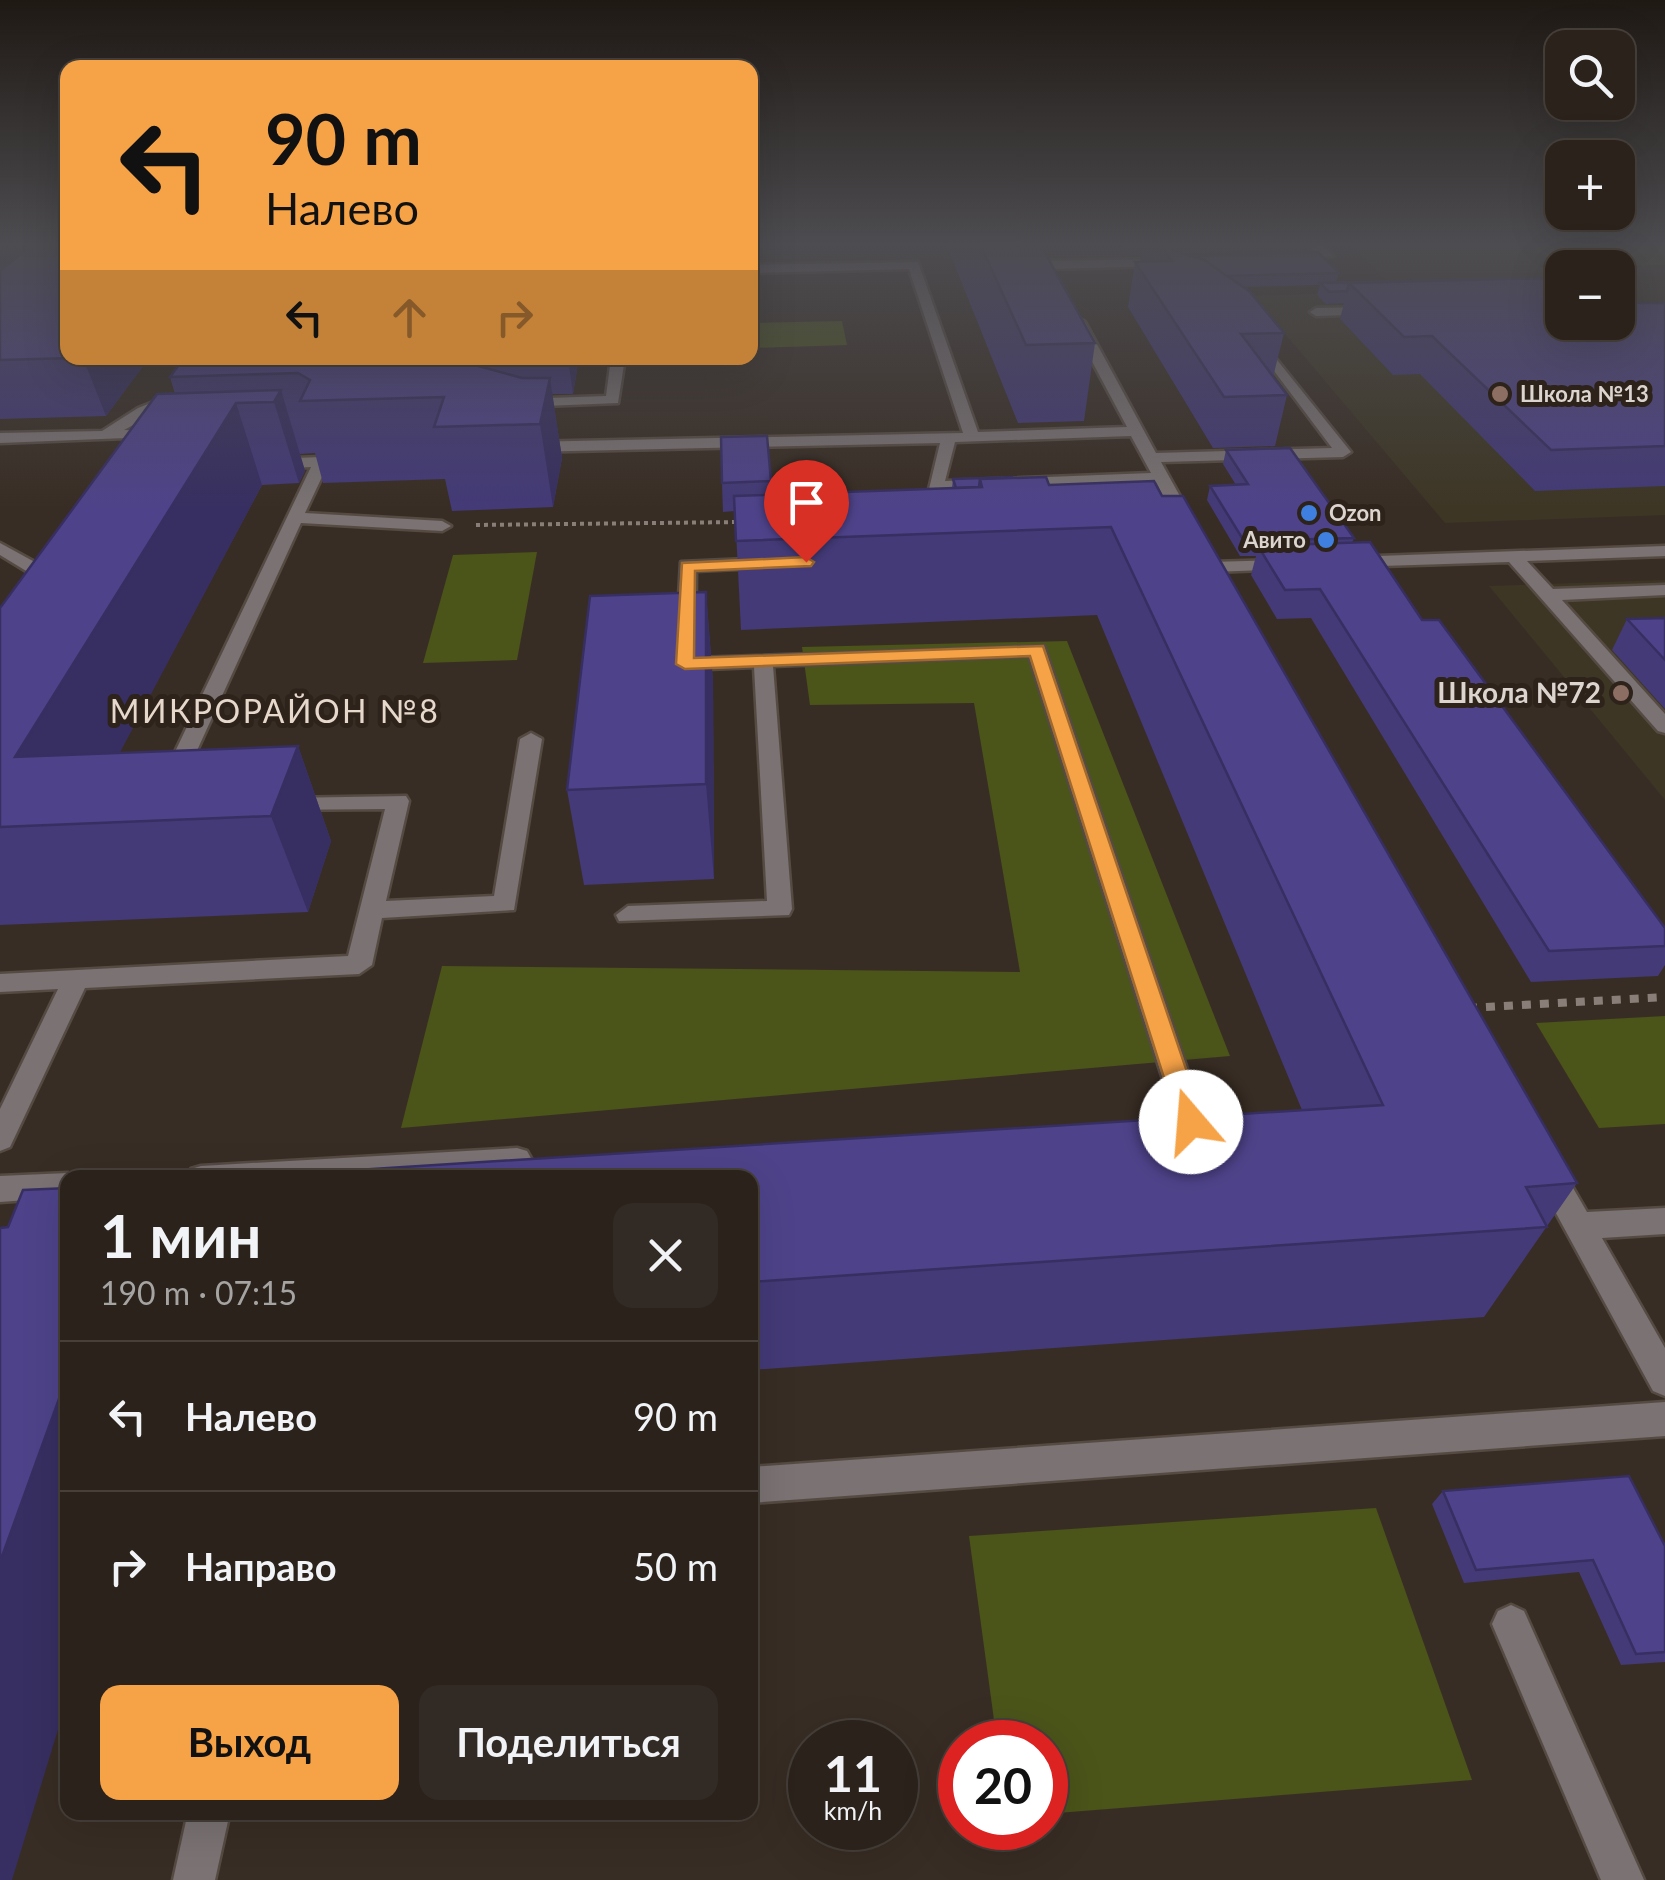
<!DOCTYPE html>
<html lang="ru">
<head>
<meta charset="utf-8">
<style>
  :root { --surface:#2a221b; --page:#322a24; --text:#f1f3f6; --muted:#a5a4a3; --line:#463f3a; --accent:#f6a247 }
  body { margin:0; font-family:Lato,sans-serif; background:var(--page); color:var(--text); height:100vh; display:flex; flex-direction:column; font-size:38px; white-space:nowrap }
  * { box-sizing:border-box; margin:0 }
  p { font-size:32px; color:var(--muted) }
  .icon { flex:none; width:55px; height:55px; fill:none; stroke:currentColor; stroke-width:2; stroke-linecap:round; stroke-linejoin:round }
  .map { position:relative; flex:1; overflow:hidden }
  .details { position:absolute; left:60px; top:1170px; width:698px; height:650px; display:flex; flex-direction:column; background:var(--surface); border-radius:20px; box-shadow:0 10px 40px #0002,0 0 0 2px var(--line) }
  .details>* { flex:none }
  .top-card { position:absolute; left:60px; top:60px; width:698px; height:305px; border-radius:20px; box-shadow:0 10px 40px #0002,0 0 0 2px var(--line); background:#f6a247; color:#111; overflow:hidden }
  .buttons { position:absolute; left:1545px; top:30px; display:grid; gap:20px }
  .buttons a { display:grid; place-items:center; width:90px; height:90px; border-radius:20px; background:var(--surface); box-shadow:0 10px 40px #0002,0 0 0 2px var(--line); font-size:50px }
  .speed { position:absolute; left:788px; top:1720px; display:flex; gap:20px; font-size:50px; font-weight:700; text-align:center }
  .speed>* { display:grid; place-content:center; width:130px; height:130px; border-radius:50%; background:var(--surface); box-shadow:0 10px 40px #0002,0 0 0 2px var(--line); line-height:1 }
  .speed small { font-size:25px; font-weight:400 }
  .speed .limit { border:15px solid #d22; background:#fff; color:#111 }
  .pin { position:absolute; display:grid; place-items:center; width:85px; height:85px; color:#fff; margin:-102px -42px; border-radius:50% 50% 50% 0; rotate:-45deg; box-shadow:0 0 10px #0007 }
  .pin .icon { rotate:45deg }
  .me { position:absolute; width:110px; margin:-55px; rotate:342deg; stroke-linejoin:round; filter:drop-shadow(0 0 8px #0008) }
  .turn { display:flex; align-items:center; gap:35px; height:210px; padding:0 40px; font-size:45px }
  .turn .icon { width:130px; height:130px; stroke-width:2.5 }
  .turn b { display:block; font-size:70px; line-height:85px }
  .lanes { display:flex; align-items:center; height:95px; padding:0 40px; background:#0003; justify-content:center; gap:50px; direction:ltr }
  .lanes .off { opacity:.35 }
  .round { display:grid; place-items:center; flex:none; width:105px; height:105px; border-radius:20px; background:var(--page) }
  .headline { display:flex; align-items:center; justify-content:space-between; height:170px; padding:0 40px }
  h1 { font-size:60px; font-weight:700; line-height:75px }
  .primary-button { display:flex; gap:20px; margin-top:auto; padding:20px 40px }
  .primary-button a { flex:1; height:115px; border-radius:20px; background:var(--accent); color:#111; font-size:40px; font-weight:700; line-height:115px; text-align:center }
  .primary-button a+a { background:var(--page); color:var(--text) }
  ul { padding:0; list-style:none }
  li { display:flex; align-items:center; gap:30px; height:150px; padding:0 40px; border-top:2px solid var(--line) }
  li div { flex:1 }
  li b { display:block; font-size:38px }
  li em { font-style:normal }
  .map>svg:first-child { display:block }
</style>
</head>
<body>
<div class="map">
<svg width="1665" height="1880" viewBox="0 0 1665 1880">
  <rect width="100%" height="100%" fill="#382d24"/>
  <g fill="#3d3625" fill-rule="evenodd">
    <path d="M 1351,246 L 1665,246 L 1665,515 L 1445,523 L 1253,296 L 1399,291 ZM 1562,268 L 1618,268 L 1618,322 L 1562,322 Z"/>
    <polygon points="1665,580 1665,800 1489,586"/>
  </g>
  <g fill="#4b5419">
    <polygon points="1532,246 1665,246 1665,265 1561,268"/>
    <polygon points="842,321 847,345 750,348 750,323"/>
    <polygon points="537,552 517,660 423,663 453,555"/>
    <polygon points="1067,641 1230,1056 401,1128 442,966 1020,972 974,703 810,705 802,647"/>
    <polygon points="1665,1016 1665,1124 1599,1128 1536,1023"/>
    <polygon points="1376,1508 1472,1780 1045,1814 1045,1742 997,1742 969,1536"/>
  </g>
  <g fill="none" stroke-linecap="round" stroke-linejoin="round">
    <defs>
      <g id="minor">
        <polygon points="1311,246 1324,246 1333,256 1290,261 1284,257 1317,253"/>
        <polygon points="1170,259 1166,266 1048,269 1042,265 1048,261"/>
        <path d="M 918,262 L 978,432 L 1127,427 L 1071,322 L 1078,318 L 1085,322 L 1156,453 L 1332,448 L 1250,339 L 1257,335 L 1351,452 L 1343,457 L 1161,462 L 1196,525 L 1187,530 L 1178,525 L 1156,482 L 929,489 L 940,443 L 526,452 L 518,447 L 526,442 L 963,433 L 909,269 L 750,273 L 750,265 ZM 1131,436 L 1151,473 L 945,481 L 955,442 Z"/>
        <polygon points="1381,307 1376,314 1316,316 1310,312 1316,308"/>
        <polygon points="611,358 625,358 618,403 520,407 513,403 520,399 606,396"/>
        <polygon points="171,395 183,398 124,430 151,431 151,437 0,443 0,433 102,431 138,408"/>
        <polygon points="321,457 329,462 305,513 442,521 451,526 442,531 301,523 184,779 173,786 165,784 162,779 311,467 271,469 263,464 271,459"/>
        <polygon points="0,543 53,572 56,576 41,580 0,555"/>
        <polygon points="1665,546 1665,556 1527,561 1553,589 1665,585 1665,595 1562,600 1665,714 1665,733 1658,731 1509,562 1350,567 1341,562 1350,557"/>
        <polygon points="771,558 777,559 777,567 696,571 695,658 1044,646 1205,1122 1201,1130 1161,1134 1151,1131 1147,1123 1151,1115 1173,1111 1029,656 773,666 792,909 789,915 619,921 616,915 628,906 767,901 754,667 685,670 675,664 681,562"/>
        <polygon points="1285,560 1291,561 1291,569 1211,572 1202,567 1211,562"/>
        <polygon points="531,733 542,739 514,910 382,918 372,965 359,974 85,988 10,1147 0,1151 0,1109 58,989 0,992 0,974 348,956 385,809 277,810 274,805 285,798 406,796 409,801 386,901 494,896 520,739"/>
        <polygon points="517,1148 527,1151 532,1160 527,1169 517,1172 423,1178 186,1178 191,1169 201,1166"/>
        <polygon points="1548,1159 1558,1162 1587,1212 1665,1208 1665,1234 1602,1238 1665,1348 1665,1396 1653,1391 1533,1171 1538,1162"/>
        <polygon points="68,1173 79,1178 68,1178 68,1197 0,1202 0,1176"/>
        <polygon points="1665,1402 1665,1436 750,1503 750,1467"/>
        <polygon points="1511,1605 1524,1611 1644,1880 1601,1880 1492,1624 1498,1611"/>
        <polygon points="188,1812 230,1812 215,1880 173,1880"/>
      </g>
    </defs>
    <use href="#minor" stroke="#564b43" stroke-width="5"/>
    <g stroke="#897f78" stroke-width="4" stroke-dasharray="4 4" stroke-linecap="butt">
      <polyline points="819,474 823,501"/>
      <polyline points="476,525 743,522"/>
    </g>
    <polyline stroke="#897f78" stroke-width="8" stroke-dasharray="9 9" stroke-linecap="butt" points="1468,1008 1665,997"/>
    <use href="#minor" fill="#7a7273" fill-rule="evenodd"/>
  </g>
  <g fill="#433a77">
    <polygon points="0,246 149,358 106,416 0,419"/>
    <polygon points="947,246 1041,246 1095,343 1084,421 1018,423"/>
    <polygon points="1124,246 1302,246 1301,250 1182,253 1191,256 1339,273 1336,282 1562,322 1665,303 1665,486 1535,491 1420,374 1393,375 1340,319 1344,303 1326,304 1317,295 1320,285 1245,287 1284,333 1273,377 1287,395 1275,446 1213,448 1128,307 1135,262 1140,262 1141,255 1130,255"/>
    <polygon points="184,358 579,358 573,394 552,394 562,458 553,507 452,511 445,479 323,483 315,453 300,454 305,471 299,483 262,485 119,753 298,746 331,841 308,912 0,925 0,608 175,394 170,377"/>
    <polygon points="1226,450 1354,538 1352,543 1422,620 1665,928 1665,965 1658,976 1531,982 1311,618 1277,619 1251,575 1256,556 1240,556 1207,500 1210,486 1236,485 1223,464"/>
    <polygon points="1012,478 1049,485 1162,496 1577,1183 1484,1317 750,1370 750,1178 1302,1110 1097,615 741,630 735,511 723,512 722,483 771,481 772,494 952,488 953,479"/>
    <polygon points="706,592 713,682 714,879 584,885 567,790"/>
    <polygon points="1665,618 1665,709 1612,650 1627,619"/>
    <polygon points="1443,1491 1665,1546 1665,1662 1621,1665 1579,1572 1464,1583 1432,1504"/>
  </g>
  <g fill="#372f61">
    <polygon points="8,246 58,246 0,326 0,253"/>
    <polygon points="83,358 149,358 106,416"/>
    <polygon points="568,358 579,358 573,394"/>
    <polygon points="550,378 562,458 553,507 540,424"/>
    <polygon points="281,390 305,471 299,483 274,402"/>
    <polygon points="236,403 262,485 82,824 15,757"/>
    <polygon points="706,592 713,682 714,879 706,784"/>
    <polygon points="298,746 331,841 308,912 271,816"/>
    <polygon points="68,1374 68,1697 12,1880 0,1880 0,1562"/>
  </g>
  <g fill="#4e438a" stroke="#372f61" stroke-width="2.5">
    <polygon points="31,246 68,246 68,358 73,358 0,360 0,271"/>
    <polygon points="981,246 1041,246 1095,343 1026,345"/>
    <polygon points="1161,246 1169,246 1174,251 1203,259 1249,291 1284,333 1241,334 1287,395 1224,397 1135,262 1172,261"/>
    <polygon points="1318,252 1339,273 1227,276 1203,259 1191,256"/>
    <polygon points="1513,278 1514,279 1349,283 1347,291 1329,292 1320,283"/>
    <polygon points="1551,278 1562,287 1562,322 1618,322 1618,303 1665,303 1665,446 1551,450 1432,336 1404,337 1349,283"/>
    <polygon points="184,358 295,358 310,361 453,359 522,378 550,378 540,424 434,427 444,397 300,401 310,380 298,373 170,377"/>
    <polygon points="281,390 274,402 236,403 15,757 298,746 271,816 0,827 0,608 157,394"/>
    <polygon points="767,436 771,481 722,483 721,437"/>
    <polygon points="1290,448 1354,538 1244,541 1210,486 1248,484 1226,450"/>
    <polygon points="1012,477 1012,478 980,479 979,487 956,488 953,479"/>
    <polygon points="1046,477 1049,485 1154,481 1162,496 1183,496 1577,1183 1526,1187 1547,1227 750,1282 750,1178 230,1178 1383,1105 1111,527 736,541 734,496 982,487 980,479"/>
    <polygon points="1370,542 1422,620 1439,620 1665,928 1665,946 1549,951 1320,589 1285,590 1258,546"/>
    <polygon points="706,592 706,784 567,790 590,596"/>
    <polygon points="1665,618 1665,660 1627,619"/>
    <polygon points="68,1188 68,1374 0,1562 0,1228 8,1227 23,1190"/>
    <polygon points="1629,1476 1665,1546 1665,1652 1636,1654 1593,1560 1476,1570 1443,1491"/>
  </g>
  <linearGradient id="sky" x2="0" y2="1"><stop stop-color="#1f1914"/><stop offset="0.48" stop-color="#4d4c50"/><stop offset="1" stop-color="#4d4c50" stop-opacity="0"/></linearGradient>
  <rect width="1665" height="509" fill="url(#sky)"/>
  <polygon fill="#f6a247" stroke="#a0692e" stroke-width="2.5" points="806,557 814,562 811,566 695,571 694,658 1043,646 1204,1122 1200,1129 1191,1132 1178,1122 1030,656 685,669 676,664 682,563"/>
  <g fill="#8d6e63" stroke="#2e231a" stroke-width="4">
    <circle cx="1500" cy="394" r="10"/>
    <circle cx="1621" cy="693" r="10"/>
  </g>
  <g fill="#3f7fe0" stroke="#2e231a" stroke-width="4">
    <circle cx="1309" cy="513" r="10"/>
    <circle cx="1326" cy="540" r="10"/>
  </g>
  <g text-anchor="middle" stroke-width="10" stroke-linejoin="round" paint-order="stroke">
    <g font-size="22" font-weight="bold" fill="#dcd4cf" stroke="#2e231a" text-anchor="start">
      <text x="1520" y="402">Школа №13</text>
      <text x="1329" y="521">Ozon</text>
      <text x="1306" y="548" text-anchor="end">Авито</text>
    </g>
    <g font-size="28" font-weight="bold" fill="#dcd4cf" stroke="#2e231a" text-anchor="end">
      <text x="1601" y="703">Школа №72</text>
    </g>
    <g font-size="32" letter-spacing="2.5" fill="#e7d8cc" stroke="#2e231a">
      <text x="275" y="723">МИКРОРАЙОН №8</text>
    </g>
  </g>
</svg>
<div class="buttons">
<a><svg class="icon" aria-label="search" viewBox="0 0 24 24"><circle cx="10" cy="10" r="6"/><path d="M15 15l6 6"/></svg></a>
<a>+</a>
<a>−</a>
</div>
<div class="speed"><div>11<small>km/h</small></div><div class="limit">20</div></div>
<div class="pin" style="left:806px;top:562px;background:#d93025"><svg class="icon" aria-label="arrive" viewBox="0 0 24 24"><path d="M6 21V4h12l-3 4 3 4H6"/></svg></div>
<svg class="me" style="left:1191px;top:1122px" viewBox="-20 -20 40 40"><circle r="19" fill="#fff"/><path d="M0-13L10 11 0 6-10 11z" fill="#f6a247"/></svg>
<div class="top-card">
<div class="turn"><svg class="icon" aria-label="left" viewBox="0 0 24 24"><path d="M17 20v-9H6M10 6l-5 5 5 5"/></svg><div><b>90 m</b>Налево</div></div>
<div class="lanes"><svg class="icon" aria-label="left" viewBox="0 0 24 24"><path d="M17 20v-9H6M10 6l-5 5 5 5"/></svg><svg class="icon off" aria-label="ahead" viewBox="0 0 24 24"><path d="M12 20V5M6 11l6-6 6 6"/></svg><svg class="icon off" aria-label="right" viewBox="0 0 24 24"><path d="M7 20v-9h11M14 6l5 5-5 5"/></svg></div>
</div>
<section class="details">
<div class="headline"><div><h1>1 мин</h1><p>190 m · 07:15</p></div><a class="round"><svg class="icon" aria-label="close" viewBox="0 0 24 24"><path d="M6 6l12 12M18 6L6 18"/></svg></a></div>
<ul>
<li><svg class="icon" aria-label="left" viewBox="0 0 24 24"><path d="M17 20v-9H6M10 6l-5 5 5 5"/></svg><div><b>Налево</b></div><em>90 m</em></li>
<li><svg class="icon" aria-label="right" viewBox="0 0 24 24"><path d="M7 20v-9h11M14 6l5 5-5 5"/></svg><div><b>Направо</b></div><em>50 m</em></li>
</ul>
<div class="primary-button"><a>Выход</a><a>Поделиться</a></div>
</section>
</div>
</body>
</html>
